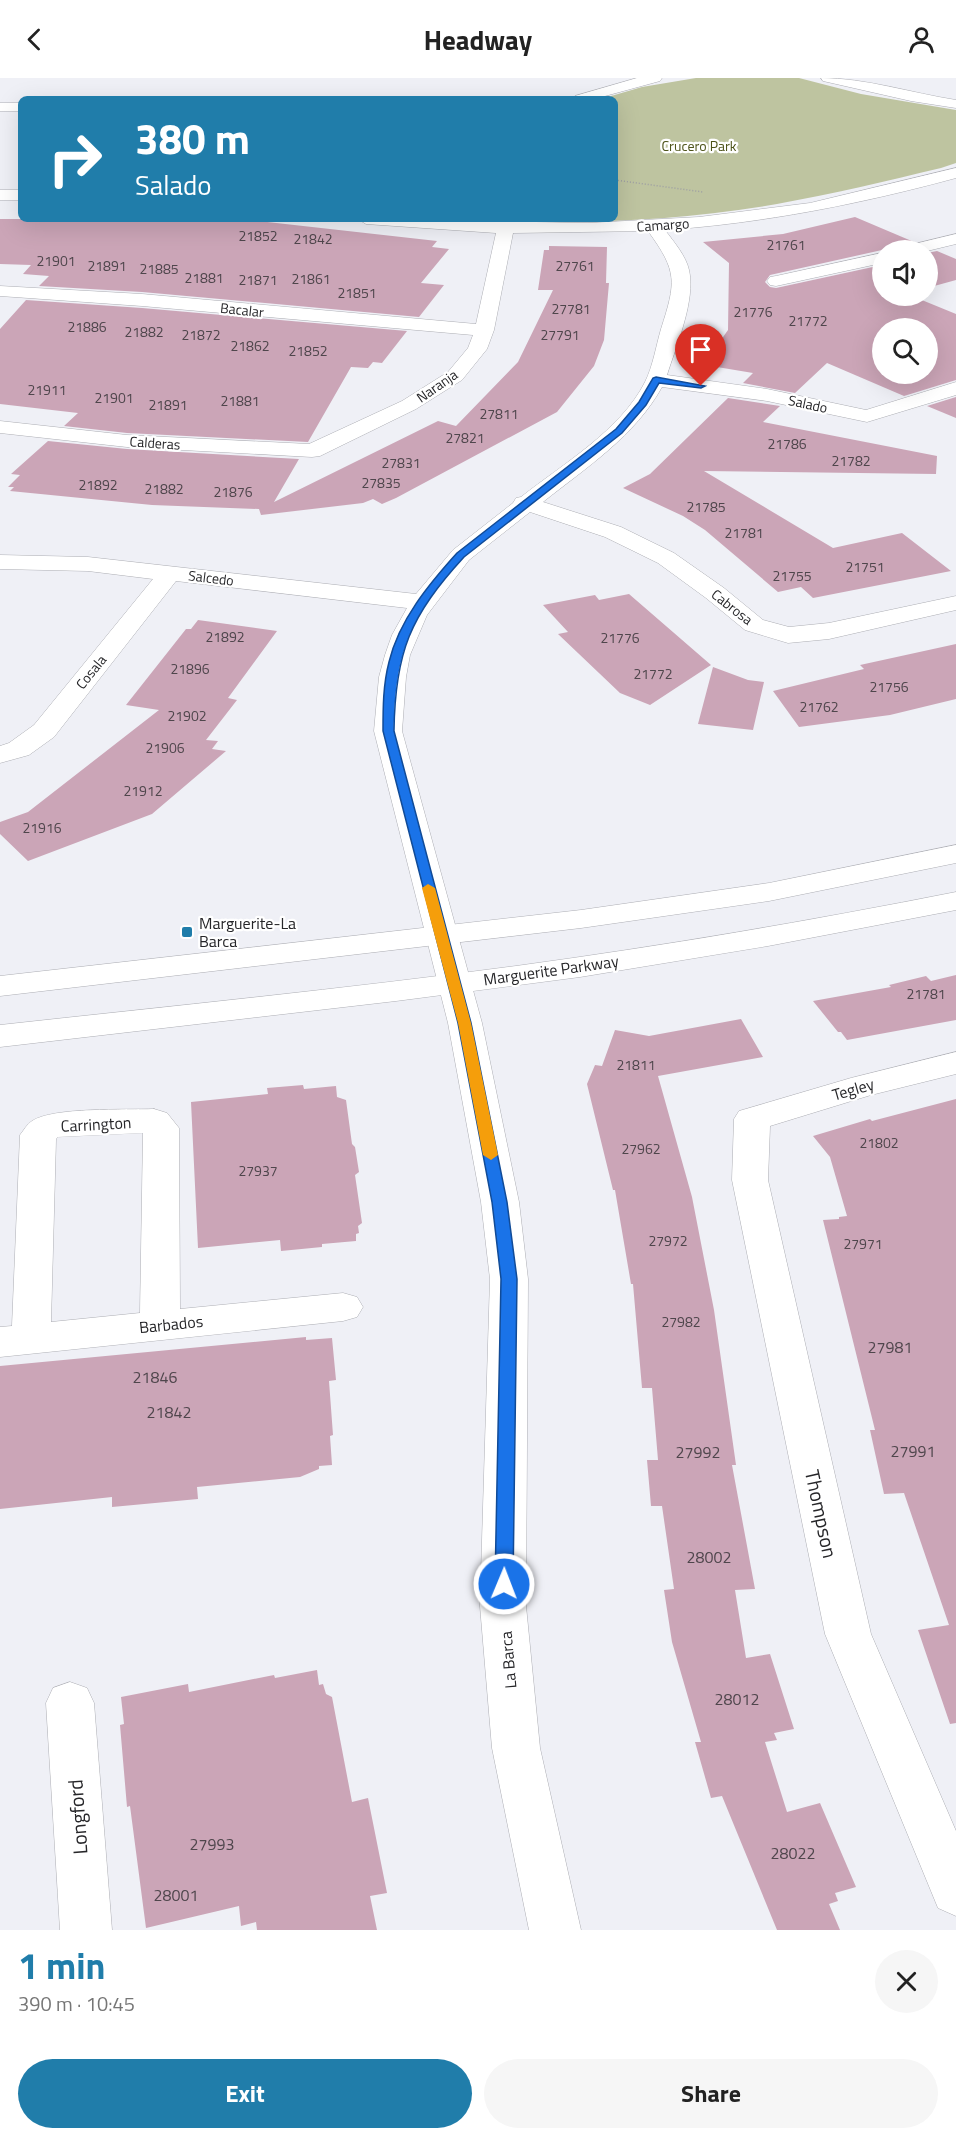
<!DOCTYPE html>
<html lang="en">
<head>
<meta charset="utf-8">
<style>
  :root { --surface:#fff; --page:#f6f6f6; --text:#222; --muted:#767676; --accent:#207daa }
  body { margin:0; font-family:"Titillium Web",sans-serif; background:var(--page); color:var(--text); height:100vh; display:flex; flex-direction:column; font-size:22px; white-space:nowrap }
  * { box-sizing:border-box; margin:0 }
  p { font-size:20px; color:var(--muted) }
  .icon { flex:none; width:33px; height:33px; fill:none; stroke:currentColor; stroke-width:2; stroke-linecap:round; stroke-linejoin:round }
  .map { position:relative; height:1852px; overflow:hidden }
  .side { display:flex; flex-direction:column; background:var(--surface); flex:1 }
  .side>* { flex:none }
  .top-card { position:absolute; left:18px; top:18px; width:600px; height:126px; border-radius:9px; box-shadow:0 6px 24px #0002; background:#207daa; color:#fff; overflow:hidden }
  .buttons { position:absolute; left:872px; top:162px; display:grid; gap:12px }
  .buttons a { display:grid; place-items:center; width:66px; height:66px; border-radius:50%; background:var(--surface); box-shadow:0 6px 24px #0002; font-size:30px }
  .pin { position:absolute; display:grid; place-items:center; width:51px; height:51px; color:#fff; margin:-62px -26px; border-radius:50% 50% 50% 0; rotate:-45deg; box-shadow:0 0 6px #0007 }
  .pin .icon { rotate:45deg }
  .me { position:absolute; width:66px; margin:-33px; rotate:1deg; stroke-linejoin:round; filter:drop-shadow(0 0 4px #0008) }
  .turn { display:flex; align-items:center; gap:21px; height:126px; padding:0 18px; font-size:27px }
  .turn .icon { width:78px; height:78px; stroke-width:2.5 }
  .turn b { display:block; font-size:42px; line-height:51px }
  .round { display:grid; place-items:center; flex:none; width:63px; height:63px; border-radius:32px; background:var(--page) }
  .summary { display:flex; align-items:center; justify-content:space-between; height:102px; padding:0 18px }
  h1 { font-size:36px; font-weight:700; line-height:45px; color:var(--accent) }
  .button { display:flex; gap:12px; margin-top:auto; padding:12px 18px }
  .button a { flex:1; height:69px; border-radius:36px; background:var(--accent); color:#fff; font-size:24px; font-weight:700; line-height:69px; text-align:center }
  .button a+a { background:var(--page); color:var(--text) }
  header { display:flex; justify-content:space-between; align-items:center; height:78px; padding:0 18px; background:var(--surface); font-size:27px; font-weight:700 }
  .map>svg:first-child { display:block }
</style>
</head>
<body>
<header><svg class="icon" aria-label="back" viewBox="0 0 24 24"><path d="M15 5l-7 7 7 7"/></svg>Headway<svg class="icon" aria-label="person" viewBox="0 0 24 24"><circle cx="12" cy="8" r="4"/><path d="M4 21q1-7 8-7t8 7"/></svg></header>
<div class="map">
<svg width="956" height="1852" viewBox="0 0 956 1852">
  <rect width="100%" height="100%" fill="#eff0f6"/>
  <path fill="#bec4a0" d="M 696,0 L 799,0 L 861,16 L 956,32 L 956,85 L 941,90 C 887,103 832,116 777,126 C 674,144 568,147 464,141 L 615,141 L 615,21 L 601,21 L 642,9 Z"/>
  <g fill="#cba5b7" fill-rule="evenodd">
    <path d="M 855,139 L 914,164 L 905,166 L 901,172 L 882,172 L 770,197 L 765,204 L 770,209 L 776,210 L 882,187 L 882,218 L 912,218 L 956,236 L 956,302 L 904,318 L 827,285 L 795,315 L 743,305 L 753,295 L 711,288 L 717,280 L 709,279 L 728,252 L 729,185 L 703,164 L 783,156 ZM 882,250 L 927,250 L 927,296 L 882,296 Z"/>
    <polygon points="0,141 240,141 437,163 432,169 449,171 421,205 444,207 419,239 142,214 39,208 49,198 23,196 31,187 0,186"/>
    <polygon points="549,168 607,169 606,205 609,205 604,262 594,288 557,334 396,420 382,426 373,421 363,425 261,437 259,431 152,427 10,413 14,409 8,409 20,397 11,396 48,363 127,371 299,381 274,424 438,343 456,348 518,284 553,212 538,212 544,172 549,172"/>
    <polygon points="937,173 956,181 956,202 927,210 927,175"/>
    <polygon points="26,222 142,230 407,253 382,285 373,284 368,290 351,289 308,364 127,355 64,348 78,335 0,326 0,251"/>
    <polygon points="956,319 956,340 927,328"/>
    <polygon points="728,320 780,328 763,344 937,378 936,396 704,393 833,470 902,455 951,493 813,520 801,509 778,514 705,452 683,438 623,410 650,396"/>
    <polygon points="629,516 711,587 650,627 620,615 558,556 568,554 543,527 595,517 599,522"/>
    <polygon points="198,542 277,553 228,620 237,622 206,662 218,663 212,671 226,673 152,736 28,783 0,756 0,744 28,734 159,632 126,627 186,551 191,551"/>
    <polygon points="956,566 956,621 890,637 799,649 773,613 864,591 860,587"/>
    <polygon points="713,589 748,602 764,604 753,652 698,646"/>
    <polygon points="956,897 956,942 847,962 841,954 838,954 813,923 891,909 889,907 926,898 931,903"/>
    <polygon points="741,941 763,979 658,998 692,1119 714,1232 736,1387 732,1387 755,1511 735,1512 746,1580 770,1576 794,1651 774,1655 777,1662 765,1664 787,1734 820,1725 856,1809 835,1815 838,1823 829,1826 840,1852 777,1852 722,1718 711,1720 695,1664 701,1664 672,1564 664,1512 674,1511 662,1428 651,1428 647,1382 658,1382 652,1310 642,1310 633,1206 631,1206 615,1112 613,1112 587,1006 595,987 602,988 615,952 649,958"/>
    <polygon points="303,1007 304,1011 336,1008 337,1019 346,1022 352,1066 355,1069 359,1094 355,1097 362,1145 358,1148 359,1155 356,1156 356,1163 322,1166 322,1169 281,1173 280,1162 198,1170 191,1024 268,1016 267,1010"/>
    <polygon points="956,1021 956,1645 950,1646 918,1552 949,1547 904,1415 884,1416 870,1352 875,1352 823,1142 839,1141 839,1139 847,1138 830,1079 813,1058 870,1041 872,1043"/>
    <polygon points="306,1259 306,1262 332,1260 336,1302 329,1303 333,1357 330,1358 332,1387 319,1388 319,1391 300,1399 197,1409 198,1421 112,1429 112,1419 0,1431 0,1288"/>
    <polygon points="317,1592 319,1607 323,1606 326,1616 332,1619 352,1724 368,1720 387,1815 370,1818 377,1852 257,1852 256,1844 241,1848 239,1828 146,1850 130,1728 127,1729 120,1647 124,1646 121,1619 188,1606 189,1614 274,1597 275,1600"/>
  </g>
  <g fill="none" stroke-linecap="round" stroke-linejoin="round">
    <defs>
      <g id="minor">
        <polygon points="637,0 662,0 660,3 594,21 573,21 575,18"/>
        <path d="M 821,0 C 866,0 911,15 956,22 L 956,30 L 911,23 L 823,3 Z"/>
        <rect x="0" y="25" width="21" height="8"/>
        <path d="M 956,90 L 956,100 C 860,126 764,145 665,152 C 674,164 686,178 689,192 C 696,222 676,268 667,297 L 767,311 L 866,332 L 956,304 L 956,317 L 867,344 L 767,323 L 662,309 C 635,358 587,389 543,424 L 621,449 L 674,475 L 724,510 L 763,542 L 789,549 L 829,545 L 956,518 L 956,532 L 829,561 L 788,565 L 745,552 L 706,520 L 658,485 L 605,459 L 530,434 L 469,482 L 427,537 L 410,577 L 406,599 L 402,653 L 482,945 L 519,1124 L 528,1201 L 526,1528 L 540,1670 L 581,1852 L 529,1852 L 492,1670 L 480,1528 L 490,1201 L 481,1124 L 448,945 L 374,653 L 379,599 L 385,577 L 392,557 L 407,530 L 176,503 L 54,659 L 29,677 L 0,685 L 0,668 L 9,665 L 34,647 L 153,501 L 88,493 L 0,491 L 0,477 L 88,479 L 416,516 L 453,472 L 513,425 L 516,420 L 521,419 C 563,386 621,352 645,304 C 653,288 656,268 661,251 C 676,204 678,194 648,153 L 513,155 L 494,252 L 487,271 L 462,302 L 416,331 L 320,378 L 312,379 L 127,369 L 0,355 L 0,343 L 127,357 L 309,366 L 402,323 L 448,294 L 468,270 L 473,257 L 142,228 L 0,218 L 0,208 L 142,216 L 476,246 L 496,155 L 366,146 L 358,141 L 588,145 L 699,139 L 810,125 Z"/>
        <rect x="0" y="112" width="21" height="10"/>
        <polygon points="956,156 956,166 927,173 903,172 906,168"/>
        <polygon points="882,175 882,185 776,208 770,207 767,203 770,199 776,198"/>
        <polygon points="956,974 956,996 871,1017 770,1048 768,1102 871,1556 956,1753 956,1838 938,1830 825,1556 732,1102 734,1041 739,1033 851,1000"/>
        <path d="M 154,1031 L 167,1035 L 179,1050 L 180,1231 L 343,1215 L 357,1219 L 363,1229 L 357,1239 L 343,1243 L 0,1279 L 0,1249 L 12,1248 L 20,1057 C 24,1052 27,1046 32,1043 C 53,1029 126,1032 154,1031 ZM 143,1055 L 140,1235 L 51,1244 L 56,1061 L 58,1059 Z"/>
        <polygon points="70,1604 87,1610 94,1625 112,1852 60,1852 46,1625 53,1610"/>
      </g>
      <g id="major">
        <polygon points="956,767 956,785 769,823 581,850 0,918 0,898 581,832 769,805"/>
        <path d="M 956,814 L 956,832 L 768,868 L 580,899 L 396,923 L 0,969 L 0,947 C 172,928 344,911 516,888 C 663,868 810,843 956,814 Z"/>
      </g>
    </defs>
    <use href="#minor" stroke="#adaeb4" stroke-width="1"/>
    <use href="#major" stroke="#adaeb4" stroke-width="1"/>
    <polyline stroke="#9d9ea3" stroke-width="1.5" stroke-dasharray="1 2" stroke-linecap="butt" points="615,102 703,114"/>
    <use href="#minor" fill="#fff" fill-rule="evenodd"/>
    <use href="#major" fill="#fff" fill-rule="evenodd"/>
  </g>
  <path fill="#1a73e8" stroke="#114b97" stroke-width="1.5" d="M 656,299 L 705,308 L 701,310 L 659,305 L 646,327 L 622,355 L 464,479 C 410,538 395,574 394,653 L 471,945 L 507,1124 L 517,1201 L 513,1506 L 510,1511 L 504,1514 L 497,1511 L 495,1506 L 501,1201 L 492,1124 L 458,945 L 383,653 C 383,630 383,607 389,584 C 399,542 429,506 457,475 L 616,351 L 639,324 L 653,300 Z"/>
  <polygon fill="#f59e0b" points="428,806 435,810 471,945 498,1077 491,1082 483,1077 458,945 422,810"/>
  <rect fill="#207daa" stroke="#fff" stroke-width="2" x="181" y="848" width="12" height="12" rx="3"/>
  <g text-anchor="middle" stroke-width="4.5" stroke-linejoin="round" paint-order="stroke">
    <g font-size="14" fill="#4d5319" stroke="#fff">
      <text x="699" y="73">Crucero Park</text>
    </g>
    <g font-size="14" fill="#262629" stroke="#fff">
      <text transform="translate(663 147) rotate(-4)" y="5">Camargo</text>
      <text transform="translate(242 232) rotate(6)" y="5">Bacalar</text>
      <text transform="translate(437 308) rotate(-35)" y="5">Naranja</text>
      <text transform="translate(808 326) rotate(12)" y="5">Salado</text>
      <text transform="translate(155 365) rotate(4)" y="5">Calderas</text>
      <text transform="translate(211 500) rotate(7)" y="5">Salcedo</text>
      <text transform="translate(732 529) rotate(38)" y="5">Cabrosa</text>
      <text transform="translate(91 594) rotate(-51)" y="5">Cosala</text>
    </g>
    <g font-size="14" fill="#4f464c">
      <text x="258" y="163">21852</text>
      <text x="313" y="166">21842</text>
      <text x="786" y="172">21761</text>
      <text x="56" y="188">21901</text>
      <text x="107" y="193">21891</text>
      <text x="575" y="193">27761</text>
      <text x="159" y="196">21885</text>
      <text x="204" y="205">21881</text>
      <text x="311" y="206">21861</text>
      <text x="258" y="207">21871</text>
      <text x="357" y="220">21851</text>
      <text x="571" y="236">27781</text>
      <text x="753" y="239">21776</text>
      <text x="808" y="248">21772</text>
      <text x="87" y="254">21886</text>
      <text x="144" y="259">21882</text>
      <text x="201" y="262">21872</text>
      <text x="560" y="262">27791</text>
      <text x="250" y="273">21862</text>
      <text x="308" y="278">21852</text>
      <text x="47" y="317">21911</text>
      <text x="114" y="325">21901</text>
      <text x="240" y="328">21881</text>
      <text x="168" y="332">21891</text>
      <text x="499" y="341">27811</text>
      <text x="465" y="365">27821</text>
      <text x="787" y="371">21786</text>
      <text x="851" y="388">21782</text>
      <text x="401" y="390">27831</text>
      <text x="381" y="410">27835</text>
      <text x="98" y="412">21892</text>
      <text x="164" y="416">21882</text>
      <text x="233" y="419">21876</text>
      <text x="706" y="434">21785</text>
      <text x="744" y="460">21781</text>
      <text x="865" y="494">21751</text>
      <text x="792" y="503">21755</text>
      <text x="225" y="564">21892</text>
      <text x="620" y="565">21776</text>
      <text x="190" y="596">21896</text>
      <text x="653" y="601">21772</text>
      <text x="889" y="614">21756</text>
      <text x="819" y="634">21762</text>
      <text x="187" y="643">21902</text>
      <text x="165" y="675">21906</text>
      <text x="143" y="718">21912</text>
      <text x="42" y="755">21916</text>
      <text x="926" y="921">21781</text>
      <text x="636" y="992">21811</text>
      <text x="879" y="1070">21802</text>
      <text x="641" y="1076">27962</text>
      <text x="258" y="1098">27937</text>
      <text x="668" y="1168">27972</text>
      <text x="863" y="1171">27971</text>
      <text x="681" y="1249">27982</text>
    </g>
    <g font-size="16" fill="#262629" stroke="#fff" text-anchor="start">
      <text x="199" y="851">Marguerite-La<tspan x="199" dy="18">Barca</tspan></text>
    </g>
    <g font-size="16" fill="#262629" stroke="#fff">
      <text transform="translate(551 892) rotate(-8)" y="6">Marguerite Parkway</text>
      <text transform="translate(853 1011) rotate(-16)" y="6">Tegley</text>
      <text transform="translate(96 1046) rotate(-3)" y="6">Carrington</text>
      <text transform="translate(171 1246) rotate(-6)" y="6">Barbados</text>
      <text transform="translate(508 1582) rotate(-95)" y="6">La Barca</text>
    </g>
    <g font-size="16" fill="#4f464c">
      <text x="890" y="1275">27981</text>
      <text x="155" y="1305">21846</text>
      <text x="169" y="1340">21842</text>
      <text x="913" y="1379">27991</text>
      <text x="698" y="1380">27992</text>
      <text x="709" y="1485">28002</text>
      <text x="737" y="1627">28012</text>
      <text x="212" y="1772">27993</text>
      <text x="793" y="1781">28022</text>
      <text x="176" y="1823">28001</text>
    </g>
    <g font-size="20" fill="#262629" stroke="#fff">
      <text transform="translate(821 1436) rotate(78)" y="7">Thompson</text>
      <text transform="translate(78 1739) rotate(-94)" y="7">Longford</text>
    </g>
  </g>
</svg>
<div class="buttons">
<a><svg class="icon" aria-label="sound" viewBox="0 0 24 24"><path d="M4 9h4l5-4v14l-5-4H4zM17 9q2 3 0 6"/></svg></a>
<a><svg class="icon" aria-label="search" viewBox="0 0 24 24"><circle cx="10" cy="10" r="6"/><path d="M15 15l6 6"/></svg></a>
</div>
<div class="pin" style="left:701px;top:308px;background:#d93025"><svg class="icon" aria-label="arrive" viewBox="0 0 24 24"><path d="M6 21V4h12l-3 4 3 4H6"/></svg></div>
<svg class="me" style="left:504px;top:1506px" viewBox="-20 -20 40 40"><circle r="17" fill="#1a73e8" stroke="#fff" stroke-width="3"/><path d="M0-11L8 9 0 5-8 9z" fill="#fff"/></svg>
<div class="top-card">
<div class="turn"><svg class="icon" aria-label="right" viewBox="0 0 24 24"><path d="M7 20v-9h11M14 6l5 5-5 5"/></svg><div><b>380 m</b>Salado</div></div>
</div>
</div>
<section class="side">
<div class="summary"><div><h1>1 min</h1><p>390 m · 10:45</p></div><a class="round"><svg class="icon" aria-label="close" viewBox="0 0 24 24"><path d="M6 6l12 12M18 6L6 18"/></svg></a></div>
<div class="button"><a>Exit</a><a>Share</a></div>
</section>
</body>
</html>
